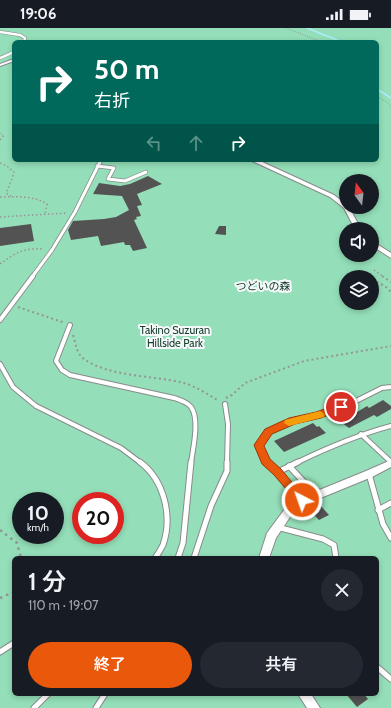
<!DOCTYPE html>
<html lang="ja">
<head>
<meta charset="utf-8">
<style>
  :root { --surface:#171b24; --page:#242831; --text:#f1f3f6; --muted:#9ea1a6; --accent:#ea580c }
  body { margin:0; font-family:Cabin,"Noto Sans JP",sans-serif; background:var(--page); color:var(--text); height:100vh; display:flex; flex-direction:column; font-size:15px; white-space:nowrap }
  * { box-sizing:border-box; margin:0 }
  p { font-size:13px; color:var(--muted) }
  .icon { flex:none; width:22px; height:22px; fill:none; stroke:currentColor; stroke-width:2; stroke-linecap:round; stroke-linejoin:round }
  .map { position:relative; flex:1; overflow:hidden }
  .details { position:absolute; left:12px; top:528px; width:367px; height:140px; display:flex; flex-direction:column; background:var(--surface); border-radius:6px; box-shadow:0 2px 6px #0003 }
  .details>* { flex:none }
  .top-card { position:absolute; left:12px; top:12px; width:367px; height:122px; border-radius:6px; box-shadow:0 2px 6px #0003; background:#00695c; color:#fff; overflow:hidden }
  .needle { width:26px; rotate:345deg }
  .fabs { position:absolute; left:339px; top:146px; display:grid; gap:8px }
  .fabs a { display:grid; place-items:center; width:40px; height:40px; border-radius:50%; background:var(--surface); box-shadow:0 2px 6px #0003; font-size:20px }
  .speed { position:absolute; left:12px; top:464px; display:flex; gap:8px; font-size:20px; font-weight:700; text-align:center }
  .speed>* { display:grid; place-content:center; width:52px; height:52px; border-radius:50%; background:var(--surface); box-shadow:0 2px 6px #0003; line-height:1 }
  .speed small { font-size:10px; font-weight:400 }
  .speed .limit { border:6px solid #d22; background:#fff; color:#111 }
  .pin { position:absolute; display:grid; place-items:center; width:34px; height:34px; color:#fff; margin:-17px; border:2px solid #fff; border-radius:50%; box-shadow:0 1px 4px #0007 }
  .me { position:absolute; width:44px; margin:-22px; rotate:319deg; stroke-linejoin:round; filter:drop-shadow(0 0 3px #0008) }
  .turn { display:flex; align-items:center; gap:14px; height:84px; padding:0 16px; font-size:18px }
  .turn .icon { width:52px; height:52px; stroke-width:2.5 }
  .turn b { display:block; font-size:28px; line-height:34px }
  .lanes { display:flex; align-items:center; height:38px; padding:0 16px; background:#0003; justify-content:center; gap:20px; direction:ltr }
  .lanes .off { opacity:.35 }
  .round { display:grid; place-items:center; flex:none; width:42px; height:42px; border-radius:21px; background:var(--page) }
  .summary { display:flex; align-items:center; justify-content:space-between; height:68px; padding:0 16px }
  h1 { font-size:24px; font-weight:600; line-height:30px }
  .cta { display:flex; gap:8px; margin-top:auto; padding:8px 16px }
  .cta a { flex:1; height:46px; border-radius:24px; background:var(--accent); color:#fff; font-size:16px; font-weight:600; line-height:46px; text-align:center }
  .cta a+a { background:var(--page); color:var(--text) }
  .status { display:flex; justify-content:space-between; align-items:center; height:28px; padding:0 20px; background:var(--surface); direction:ltr }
  .status svg { height:11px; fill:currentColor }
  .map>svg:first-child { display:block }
</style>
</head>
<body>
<div class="status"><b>19:06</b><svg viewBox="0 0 49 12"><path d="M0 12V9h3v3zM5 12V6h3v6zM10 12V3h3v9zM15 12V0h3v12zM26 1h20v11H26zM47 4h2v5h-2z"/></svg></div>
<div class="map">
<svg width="391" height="680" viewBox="0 0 391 680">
  <rect width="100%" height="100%" fill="#f7f8fa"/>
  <path fill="#94dfb9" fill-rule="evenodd" d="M 0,0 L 391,0 L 391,680 L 0,680 ZM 14,14 L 377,14 L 377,132 L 14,132 ZM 346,153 L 372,153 L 372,179 L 346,179 ZM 346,201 L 372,201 L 372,227 L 346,227 ZM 346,249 L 372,249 L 372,275 L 346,275 ZM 21,473 L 55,473 L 55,507 L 21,507 ZM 81,473 L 115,473 L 115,507 L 81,507 ZM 14,530 L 377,530 L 377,666 L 14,666 Z"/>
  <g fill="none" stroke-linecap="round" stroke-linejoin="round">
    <g stroke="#adecfe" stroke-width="1.5">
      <polyline points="307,0 342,14"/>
      <polyline points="377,61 391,70"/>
    </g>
  </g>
  <g fill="#545354">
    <polygon points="148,148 162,156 137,166 142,177 137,178 141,188 136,189 137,191 134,192 147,220 133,223 130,217 125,217 124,214 101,218 98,208 71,212 68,202 73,193 104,191 116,189 129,182 122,168 93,166 99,155 120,158 130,156"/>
    <polygon points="31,196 34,213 0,218 0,200"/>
    <polygon points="219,198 226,198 226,207 215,206"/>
    <polygon points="383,372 391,378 391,381 377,389 374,387 349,400 341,394 367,378 369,380"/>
    <polygon points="313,395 317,399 319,398 326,405 284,424 274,413"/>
    <polygon points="320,477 329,487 319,492 310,483"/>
    <polygon points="346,666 364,666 368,671 357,679"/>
  </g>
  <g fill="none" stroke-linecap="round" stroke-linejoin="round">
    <defs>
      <g id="service-far3">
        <polyline points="0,4 20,7 25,10 24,14"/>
        <polyline points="0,30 14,24"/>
      </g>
      <g id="service-far2">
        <polyline points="97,138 114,140 108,151 125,153 146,144"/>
        <polyline points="32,249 52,222 75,184 101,132"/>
      </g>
      <g id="service-far1">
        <polyline points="0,292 33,248"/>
        <path d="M 70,297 L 56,333 L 62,342 L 70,347 L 174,370 C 180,372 187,374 191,379 C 200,391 193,420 191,435"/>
        <polyline points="0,336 13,359 36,378 121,420 141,435"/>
        <polyline points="225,376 228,396 227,435"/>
        <polyline points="361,406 391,434"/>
        <polyline points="268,435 259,417 268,404 293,393 317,387 352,375 382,360 391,359"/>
        <path d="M 296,435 C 327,420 357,407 391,398"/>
      </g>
      <g id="service">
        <path d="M 140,434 C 164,452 173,488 163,517 C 161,521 158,526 155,530"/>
        <polyline points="267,434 278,444 302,472"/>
        <polyline points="289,438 316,467"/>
        <polyline points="278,444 298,434"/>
        <polyline points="369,446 383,496 391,510"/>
        <polyline points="378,482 391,475"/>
        <polyline points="277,499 323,511 334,517 336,530"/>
        <polyline points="178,530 183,515 191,434"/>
        <polyline points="194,530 211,478 227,443 227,434"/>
        <polyline points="0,624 14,615"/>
        <polyline points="377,639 391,651"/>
        <polyline points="34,680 48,666"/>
        <polyline points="96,680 105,666"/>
      </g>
      <g id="minor">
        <polygon points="14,31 14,33 0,38 0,36"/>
        <polygon points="250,132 258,132 334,167 346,176 346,179 349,179 361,201 355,201 344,180 330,169"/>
        <polygon points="372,213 391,225 391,230 372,218"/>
        <polygon points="391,432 391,439 372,449 296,480 276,510 269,530 259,530 267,505 290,474 366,443"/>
        <polygon points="298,666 311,666 320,680 307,680"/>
      </g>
    </defs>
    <use href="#service-far3" stroke="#898a8b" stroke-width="3.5"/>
    <use href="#service-far2" stroke="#898a8b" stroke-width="4.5"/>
    <use href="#service-far1" stroke="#898a8b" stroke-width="6"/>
    <use href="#service" stroke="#898a8b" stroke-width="7"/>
    <use href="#minor" stroke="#898a8b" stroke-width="2"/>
    <g stroke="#949596" stroke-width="1" stroke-dasharray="1 1.5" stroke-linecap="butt">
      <polyline points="286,0 322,14"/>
      <polyline points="377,68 388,75 391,79"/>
      <polyline points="0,105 4,108"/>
    </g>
    <g stroke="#949596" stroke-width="1.5" stroke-dasharray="1.5 2.5" stroke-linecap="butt">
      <polyline points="0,112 4,107"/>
      <polyline points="0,135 7,138 14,144 12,151 6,165 12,169"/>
      <path d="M 0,169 C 16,169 33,167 47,176 L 45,186"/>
      <polyline points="0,189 68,185"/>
      <path d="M 0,236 C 17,224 23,220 44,221"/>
      <polyline points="374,242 384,249"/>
      <polyline points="362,246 367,249"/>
    </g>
    <g stroke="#949596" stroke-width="2" stroke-dasharray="2 3" stroke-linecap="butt">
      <polyline points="365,248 367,249"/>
      <polyline points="382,248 391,254"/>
      <polyline points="372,252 385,258 391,264"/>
      <polyline points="18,279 65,295"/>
      <path d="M 73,307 C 76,316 76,325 84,331 C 107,348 153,348 180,354 C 194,357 207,366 219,373"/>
      <polyline points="226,370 232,367 245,355 304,333 391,318"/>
    </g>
    <g stroke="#949596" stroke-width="2.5" stroke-dasharray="2.5 4" stroke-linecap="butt">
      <polyline points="0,502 17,515 21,530"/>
      <polyline points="0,570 14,564"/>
    </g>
    <use href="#service-far3" stroke="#fff" stroke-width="2.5"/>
    <use href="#service-far2" stroke="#fff" stroke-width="3"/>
    <use href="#service-far1" stroke="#fff" stroke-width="4"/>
    <use href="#service" stroke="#fff" stroke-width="5"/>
    <use href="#minor" fill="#fff" fill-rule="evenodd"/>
  </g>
  <polygon fill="#ea580c" stroke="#983908" points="341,375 344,376 346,379 344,381 321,390 295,396 272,406 264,418 270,431 281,441 307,472 306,475 302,477 298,475 274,447 262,436 254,417 265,401 289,390 316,384"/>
  <polygon fill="#f59e0b" points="320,383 325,386 324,389 289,398 284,395 285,392"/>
  <g text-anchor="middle" stroke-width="4" stroke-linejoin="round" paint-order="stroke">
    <g font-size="11" fill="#16402d" stroke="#f7f8fa">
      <text x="263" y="262">つどいの森</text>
      <text x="175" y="306">Takino Suzuran<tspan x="175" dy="13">Hillside Park</tspan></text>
    </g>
  </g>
</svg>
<div class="fabs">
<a><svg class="needle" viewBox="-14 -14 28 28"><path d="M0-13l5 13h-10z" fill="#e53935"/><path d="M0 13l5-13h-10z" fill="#9ea1a6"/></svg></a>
<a><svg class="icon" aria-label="sound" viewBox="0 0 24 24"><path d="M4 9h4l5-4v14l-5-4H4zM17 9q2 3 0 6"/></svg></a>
<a><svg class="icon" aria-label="layers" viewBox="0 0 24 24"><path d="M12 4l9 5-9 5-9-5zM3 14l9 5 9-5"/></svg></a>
</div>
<div class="speed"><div>10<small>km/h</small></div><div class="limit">20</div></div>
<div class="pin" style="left:341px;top:379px;background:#d93025"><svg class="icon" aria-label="arrive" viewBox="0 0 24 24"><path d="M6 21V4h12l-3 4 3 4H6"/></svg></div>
<svg class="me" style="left:302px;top:472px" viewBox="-20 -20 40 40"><circle r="17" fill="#ea580c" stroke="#fff" stroke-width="3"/><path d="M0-11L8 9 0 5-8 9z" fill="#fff"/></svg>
<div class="top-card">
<div class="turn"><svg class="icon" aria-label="right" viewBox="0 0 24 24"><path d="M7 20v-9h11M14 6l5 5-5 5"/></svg><div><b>50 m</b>右折</div></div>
<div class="lanes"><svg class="icon off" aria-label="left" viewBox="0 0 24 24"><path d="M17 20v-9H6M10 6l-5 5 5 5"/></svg><svg class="icon off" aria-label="ahead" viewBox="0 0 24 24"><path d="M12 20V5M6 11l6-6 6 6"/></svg><svg class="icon" aria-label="right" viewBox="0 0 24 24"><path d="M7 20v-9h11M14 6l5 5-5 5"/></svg></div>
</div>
<section class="details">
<div class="summary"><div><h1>1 分</h1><p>110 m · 19:07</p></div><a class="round"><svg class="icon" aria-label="close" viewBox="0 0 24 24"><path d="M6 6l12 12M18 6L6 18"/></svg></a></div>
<div class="cta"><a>終了</a><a>共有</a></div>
</section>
</div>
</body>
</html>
